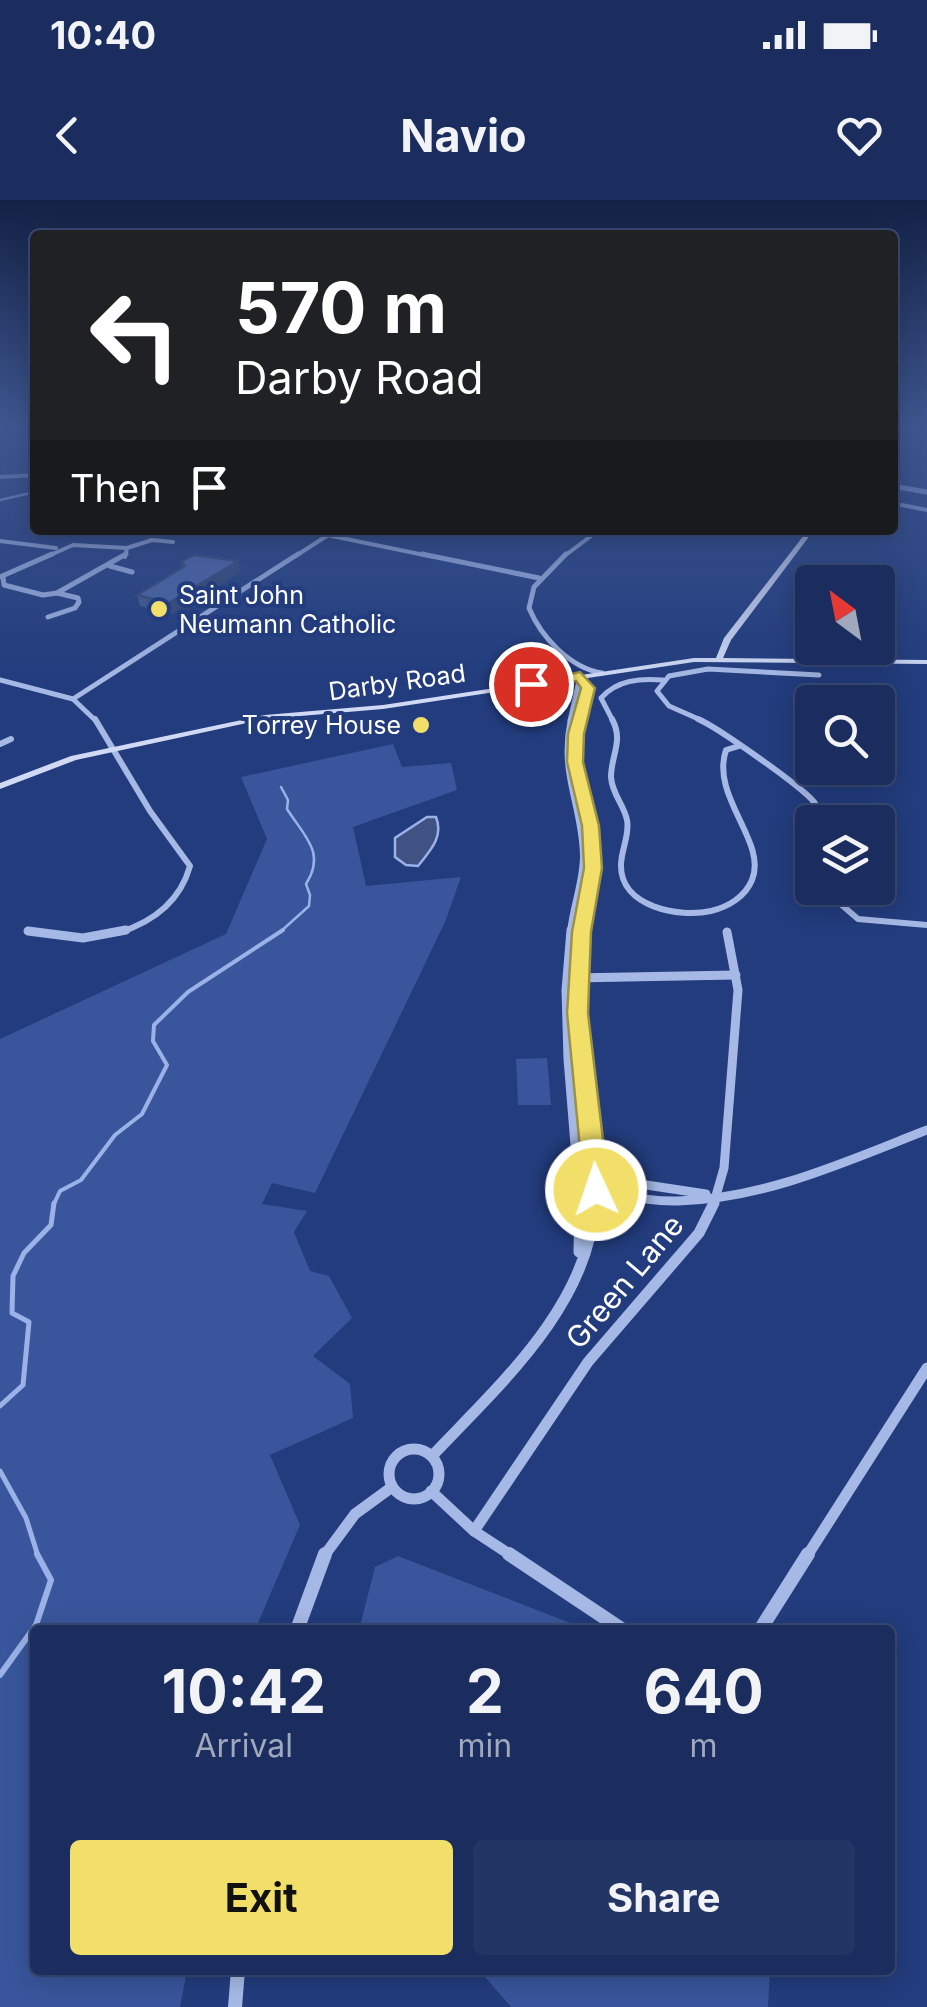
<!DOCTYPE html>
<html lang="en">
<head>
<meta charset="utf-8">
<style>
  :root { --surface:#1a2d5e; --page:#233564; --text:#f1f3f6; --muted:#9fa8bc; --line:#384973; --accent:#f1df69 }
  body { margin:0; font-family:Inter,sans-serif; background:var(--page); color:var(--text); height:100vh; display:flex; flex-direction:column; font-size:38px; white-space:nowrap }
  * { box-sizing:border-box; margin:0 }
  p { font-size:32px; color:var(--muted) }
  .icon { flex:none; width:55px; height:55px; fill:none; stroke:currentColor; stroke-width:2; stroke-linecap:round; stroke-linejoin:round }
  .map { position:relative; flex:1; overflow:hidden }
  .side { position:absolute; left:30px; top:1425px; width:865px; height:350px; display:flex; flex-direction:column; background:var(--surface); border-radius:10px; box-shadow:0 5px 25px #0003,0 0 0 2px var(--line) }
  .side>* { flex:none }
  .banner { position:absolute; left:30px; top:30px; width:868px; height:305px; border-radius:10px; box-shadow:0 5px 25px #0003,0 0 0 2px var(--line); background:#202124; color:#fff; overflow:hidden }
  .needle { width:65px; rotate:328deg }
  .buttons { position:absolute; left:795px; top:365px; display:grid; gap:20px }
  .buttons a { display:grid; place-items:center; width:100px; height:100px; border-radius:10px; background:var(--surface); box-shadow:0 5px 25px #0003,0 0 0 2px var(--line); font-size:50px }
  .pin { position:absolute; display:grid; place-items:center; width:85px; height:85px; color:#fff; margin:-42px; border:5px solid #fff; border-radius:50%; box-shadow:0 2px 10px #0007 }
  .me { position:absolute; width:110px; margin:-55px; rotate:357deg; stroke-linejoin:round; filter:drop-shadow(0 0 8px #0008) }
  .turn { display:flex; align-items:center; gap:35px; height:210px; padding:0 40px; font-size:45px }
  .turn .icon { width:130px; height:130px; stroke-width:2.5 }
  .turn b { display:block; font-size:70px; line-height:85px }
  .then { display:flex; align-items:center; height:95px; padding:0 40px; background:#0003; gap:20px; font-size:38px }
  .eta { display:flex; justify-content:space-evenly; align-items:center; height:170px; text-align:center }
  .eta b { font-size:60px; font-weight:700; line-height:70px }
  .button { display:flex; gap:20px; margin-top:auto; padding:20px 40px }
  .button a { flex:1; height:115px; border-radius:10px; background:var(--accent); color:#111; font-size:40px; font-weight:700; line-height:115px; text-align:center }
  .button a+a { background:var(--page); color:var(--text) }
  .status { display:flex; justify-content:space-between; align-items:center; height:70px; padding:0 50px; background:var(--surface); direction:ltr }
  .status svg { height:28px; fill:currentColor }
  header { display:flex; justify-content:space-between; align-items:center; height:130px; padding:0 40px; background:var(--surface); font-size:45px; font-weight:700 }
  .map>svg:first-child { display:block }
</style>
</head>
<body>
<div class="status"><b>10:40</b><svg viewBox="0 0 49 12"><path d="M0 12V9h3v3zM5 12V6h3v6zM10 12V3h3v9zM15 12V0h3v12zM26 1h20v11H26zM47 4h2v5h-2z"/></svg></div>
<header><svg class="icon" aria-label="back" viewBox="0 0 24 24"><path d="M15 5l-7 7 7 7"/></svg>Navio<svg class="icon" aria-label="heart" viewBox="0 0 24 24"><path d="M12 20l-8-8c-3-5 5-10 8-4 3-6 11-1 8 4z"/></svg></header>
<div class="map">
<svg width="927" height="1807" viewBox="0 0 927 1807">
  <rect width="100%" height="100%" fill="#223c7d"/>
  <g fill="#39569c">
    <polygon points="393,544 402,567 451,563 457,590 353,627 366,686 461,677 445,722 315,993 272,983 262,1004 307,1011 294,1032 310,1071 329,1076 352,1118 313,1156 350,1184 353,1218 270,1255 300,1325 255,1430 35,1430 35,1770 187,1770 180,1807 0,1807 0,839 226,734 267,639 241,577"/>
    <polygon points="547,858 551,905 518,905 516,859"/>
    <polygon points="398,1356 578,1426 580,1430 359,1430 375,1367"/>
    <polygon points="473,1770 770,1770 768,1807 511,1807 485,1777"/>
  </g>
  <path fill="#3f5283" stroke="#9ab2e7" stroke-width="2.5" d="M 427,617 L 436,617 C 444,637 430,651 418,666 L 406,665 L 395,657 L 395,638 Z"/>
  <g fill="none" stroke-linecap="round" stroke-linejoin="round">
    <g stroke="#9ab2e7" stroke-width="2.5">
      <polyline points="0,300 35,292"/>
      <path d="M 279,733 L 309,706 L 310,695 L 306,684 C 326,653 305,637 287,609 L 288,600 L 281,587"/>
    </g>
    <polyline stroke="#9ab2e7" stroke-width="4" points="53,1006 60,991 81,980 115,935 142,914 167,865 153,841 154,825 188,792 283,730"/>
    <g stroke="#9ab2e7" stroke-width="5">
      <polyline points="0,1206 23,1185 29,1122 12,1113 13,1076 24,1053 51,1025 54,1003"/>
      <polyline points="0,1271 26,1318 38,1356"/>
    </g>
    <polyline stroke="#9ab2e7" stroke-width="6" points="0,1475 36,1425 51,1380 37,1354"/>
    <g stroke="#a6b9e6" stroke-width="4">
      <polyline points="0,277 35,275"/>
      <polyline points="902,305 927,310"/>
      <polyline points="795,330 809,333"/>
      <polyline points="327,335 434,357"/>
      <polyline points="0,341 56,348"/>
      <polyline points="127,348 152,340 173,342"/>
      <polyline points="46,357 73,345 127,348 125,357"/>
      <polyline points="294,357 336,330"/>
      <polyline points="563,357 599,330"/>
    </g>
    <g stroke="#a6b9e6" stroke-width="5">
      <polyline points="422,354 539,378"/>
      <path d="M 566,354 L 534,387 L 529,408 C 541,437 570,468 602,473"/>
      <polyline points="110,366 132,372"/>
      <polyline points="0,377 52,354"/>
      <polyline points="3,377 4,385 43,395 57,393 126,354"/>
      <polyline points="48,417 75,408 79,402 78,398 57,393"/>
      <polyline points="580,476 588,491 582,521"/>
      <polyline points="0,480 73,499 96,521"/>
      <polyline points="73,499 298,354"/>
      <polyline points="570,521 580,476"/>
      <path d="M 613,521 L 601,498 C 617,480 640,478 663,480"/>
      <polyline points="703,521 669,506 657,491 669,476 708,469 819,475"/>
    </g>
    <g stroke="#a6b9e6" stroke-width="6">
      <path d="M 95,519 L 150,611 L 190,666 C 180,702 153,722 118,733"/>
      <path d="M 612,519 C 624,541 611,555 611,577 C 612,594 624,605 627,620 C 630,635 621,650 621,665 C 620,707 679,718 711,711 C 728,707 745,697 752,680 C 768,642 710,597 726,550 L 739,546"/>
      <path d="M 698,519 C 717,527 801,586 814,602 C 818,608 822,615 826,622"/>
      <polyline points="0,544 11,539"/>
      <polyline points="822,688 858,719 927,725"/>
      <polyline points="28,731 42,733"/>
      <path d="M 570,733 C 572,708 583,682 583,656 C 582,604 559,575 571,519"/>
      <polyline points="582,733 594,654 575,553 582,519"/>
    </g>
    <g stroke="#a6b9e6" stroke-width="9">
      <polyline points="571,730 566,790 568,859 580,1006"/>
      <polyline points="582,730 578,813 597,963 594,1006"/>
      <polyline points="28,731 83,738 126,730"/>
      <polyline points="573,778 736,775"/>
      <polyline points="580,975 706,994"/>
      <path d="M 579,988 C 612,992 645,1002 678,1001 C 765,999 847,961 927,930"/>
      <polyline points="713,1006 724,968 738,790 727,732"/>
    </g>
    <g stroke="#a6b9e6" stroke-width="11">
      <polyline points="579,1052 580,1003"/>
      <circle cx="414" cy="1274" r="25"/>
      <path d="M 432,1256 C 498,1186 589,1106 595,1003"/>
      <polyline points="431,1291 474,1331 512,1356"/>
      <polyline points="474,1331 588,1162 699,1033 714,1003"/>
      <polyline points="324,1356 355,1314 392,1287"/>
      <polyline points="807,1356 927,1168"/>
    </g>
    <g stroke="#a6b9e6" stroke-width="14">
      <polyline points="509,1354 623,1430"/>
      <polyline points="297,1430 325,1354"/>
      <polyline points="760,1430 808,1354"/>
      <polyline points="235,1807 238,1770"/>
    </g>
    <polyline stroke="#a6b9e6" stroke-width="5" points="892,286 927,292"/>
    <g fill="#d0daf5" fill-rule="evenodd">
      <polygon points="897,228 901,228 892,237 892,232"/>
      <polygon points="808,330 814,330 731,440 723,458 927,460 927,464 694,462 383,509 265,519 76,560 0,589 0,583 71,556 265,515 383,505 694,458 716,458 724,438"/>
    </g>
  </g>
  <polygon fill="#40588f" points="181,362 240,372 172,414 140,406 137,395 182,368"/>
  <polygon fill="#344774" points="238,361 240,372 172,414 169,403"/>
  <polygon fill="#4b66a6" stroke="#344774" stroke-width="2.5" points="194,355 238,361 169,403 137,395 185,366 181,362"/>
  <linearGradient id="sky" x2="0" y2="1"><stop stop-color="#132145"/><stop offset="0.47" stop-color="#3e568f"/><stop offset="1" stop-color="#3e568f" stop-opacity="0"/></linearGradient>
  <rect width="927" height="481" fill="url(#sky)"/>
  <polygon fill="#f1df69" stroke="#9d9144" stroke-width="2.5" points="580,472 595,488 584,534 583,562 599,626 602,668 591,732 588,813 609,990 605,997 588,997 584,990 567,813 572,732 584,668 582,626 567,562 568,534 581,488 576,481 531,488 524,484"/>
  <g fill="#f1df69" stroke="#223c7d" stroke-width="4">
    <circle cx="159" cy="409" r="10"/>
    <circle cx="421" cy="525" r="10"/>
  </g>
  <g text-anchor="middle" stroke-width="8" stroke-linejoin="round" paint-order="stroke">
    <g font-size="25" fill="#fff" stroke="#223c7d" text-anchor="start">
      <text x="179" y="404">Saint John<tspan x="179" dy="29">Neumann Catholic</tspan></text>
      <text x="401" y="534" text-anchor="end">Torrey House</text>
    </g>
    <g font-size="25" fill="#fff" stroke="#223c7d">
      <text transform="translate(397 482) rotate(-8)" y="9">Darby Road</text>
    </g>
    <g font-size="30" fill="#fff" stroke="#223c7d">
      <text transform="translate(625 1082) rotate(-50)" y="10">Green Lane</text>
    </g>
  </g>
</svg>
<div class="buttons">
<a><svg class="needle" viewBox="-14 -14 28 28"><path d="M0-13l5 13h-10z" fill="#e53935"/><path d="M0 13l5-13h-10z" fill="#9fa8bc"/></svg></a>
<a><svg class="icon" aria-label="search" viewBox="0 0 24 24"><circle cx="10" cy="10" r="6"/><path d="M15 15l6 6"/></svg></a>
<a><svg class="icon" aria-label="layers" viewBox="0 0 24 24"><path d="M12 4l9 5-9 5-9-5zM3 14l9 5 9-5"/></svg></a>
</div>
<div class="pin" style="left:531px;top:484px;background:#d93025"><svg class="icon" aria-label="arrive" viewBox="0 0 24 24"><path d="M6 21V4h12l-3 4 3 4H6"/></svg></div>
<svg class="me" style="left:596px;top:990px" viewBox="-20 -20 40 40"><circle r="17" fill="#f1df69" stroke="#fff" stroke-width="3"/><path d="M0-11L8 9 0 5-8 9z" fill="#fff"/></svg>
<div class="banner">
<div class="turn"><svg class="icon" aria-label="left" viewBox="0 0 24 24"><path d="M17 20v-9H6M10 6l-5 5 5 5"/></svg><div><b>570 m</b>Darby Road</div></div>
<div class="then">Then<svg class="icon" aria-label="arrive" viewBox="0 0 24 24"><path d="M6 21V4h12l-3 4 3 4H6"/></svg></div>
</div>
<section class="side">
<div class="eta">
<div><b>10:42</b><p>Arrival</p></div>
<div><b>2</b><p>min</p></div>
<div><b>640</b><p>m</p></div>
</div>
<div class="button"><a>Exit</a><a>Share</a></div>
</section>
</div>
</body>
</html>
